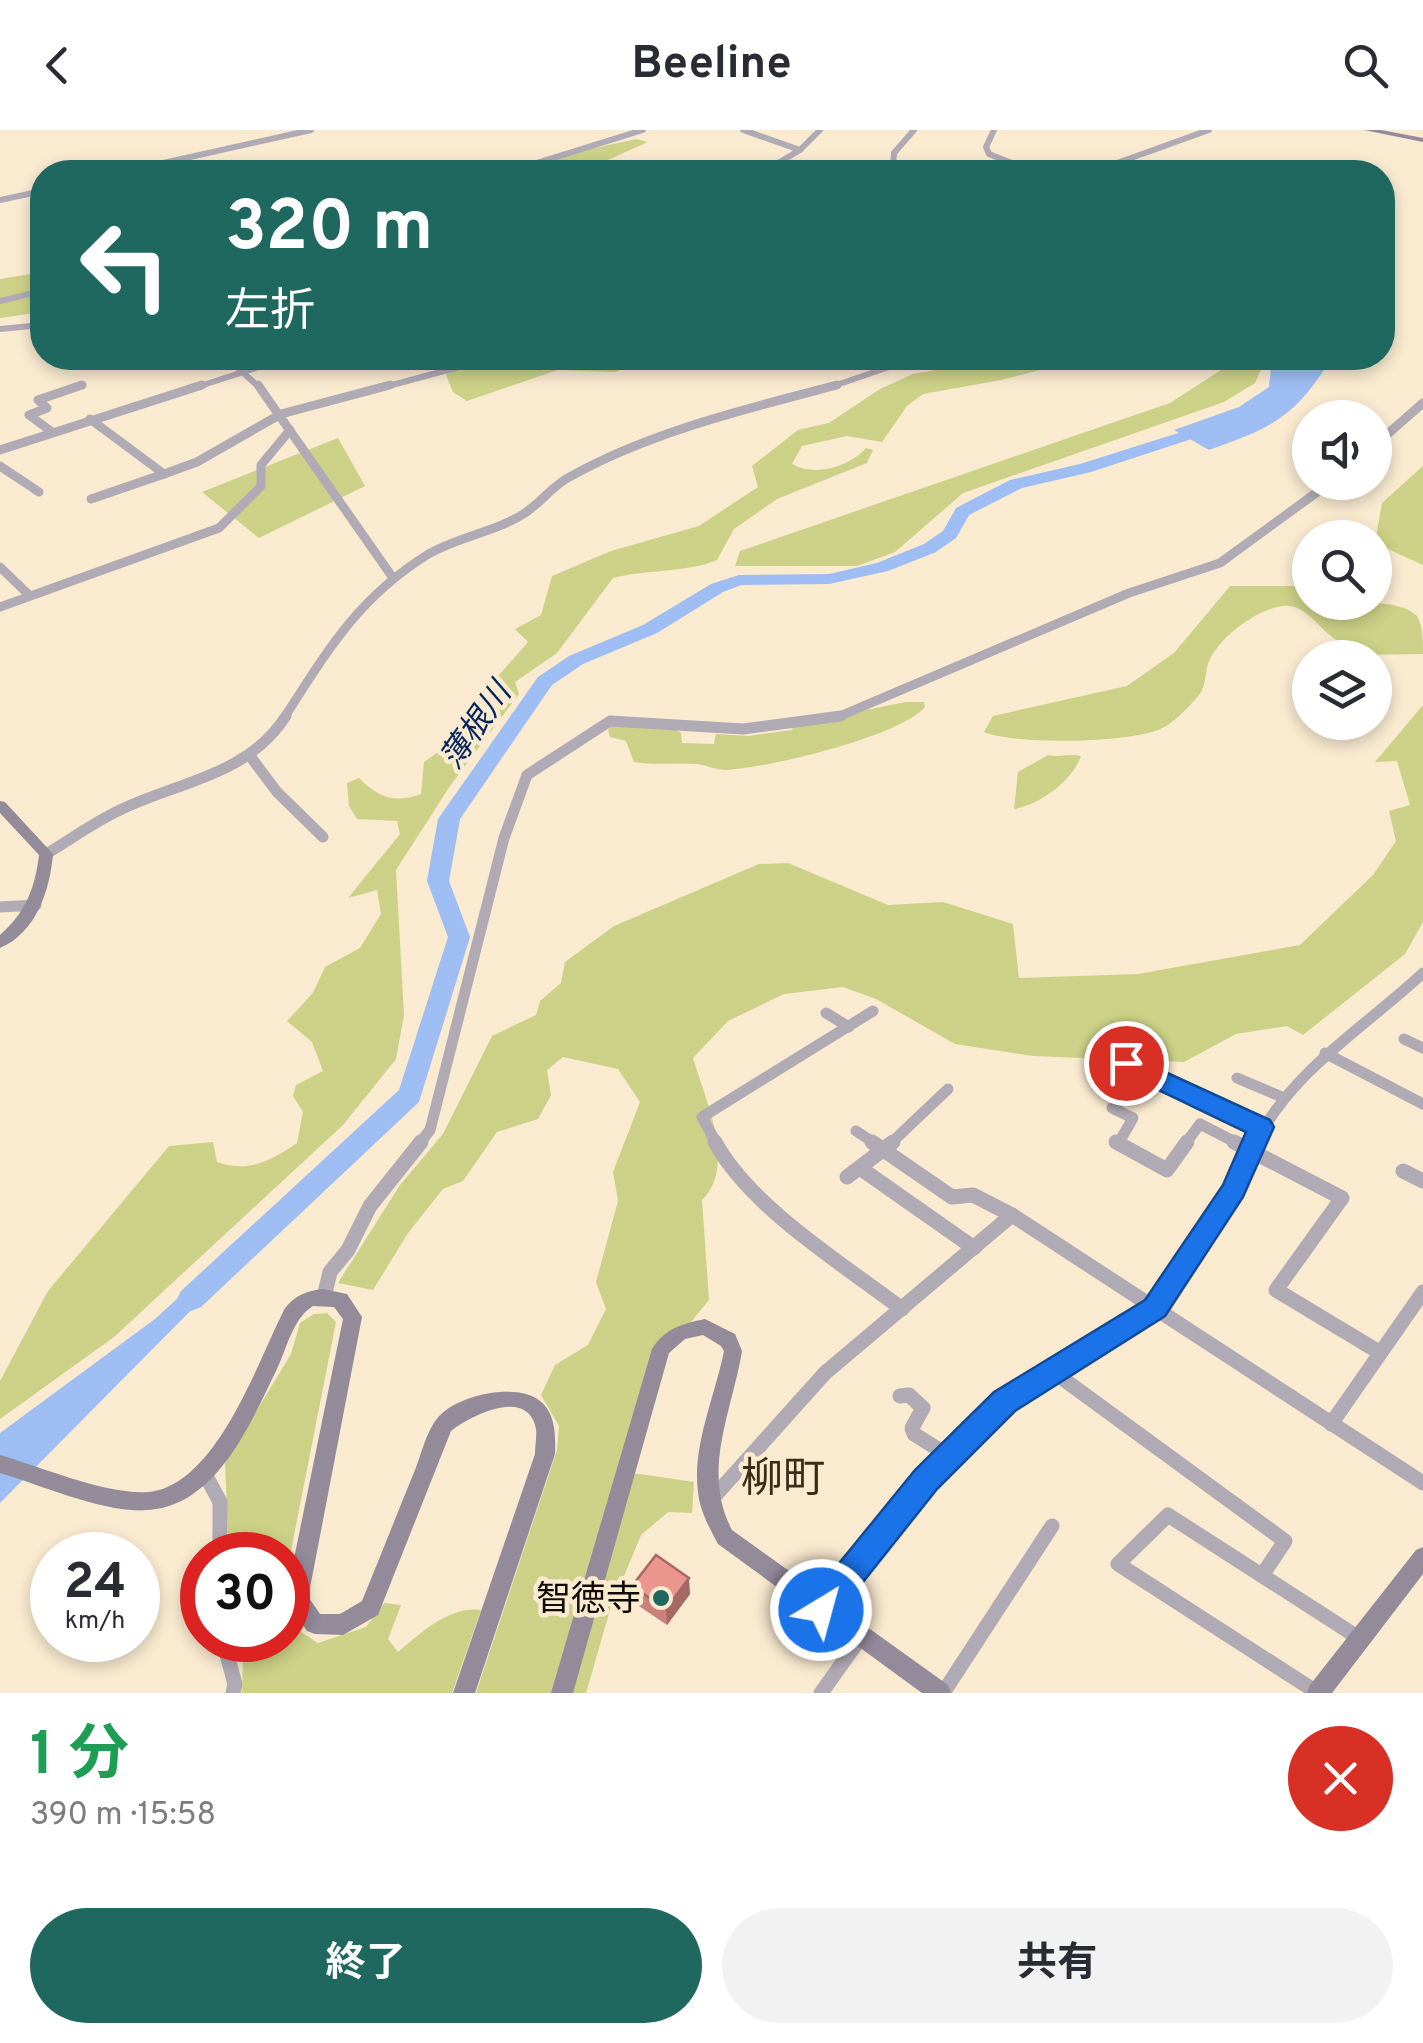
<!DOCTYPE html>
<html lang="ja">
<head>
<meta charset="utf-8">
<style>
  :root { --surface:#fff; --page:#f2f2f3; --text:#2b2b33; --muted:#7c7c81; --accent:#1f6860 }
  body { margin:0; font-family:Overpass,"Noto Sans JP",sans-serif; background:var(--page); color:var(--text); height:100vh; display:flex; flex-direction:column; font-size:38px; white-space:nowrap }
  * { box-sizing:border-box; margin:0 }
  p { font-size:32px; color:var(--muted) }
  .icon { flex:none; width:55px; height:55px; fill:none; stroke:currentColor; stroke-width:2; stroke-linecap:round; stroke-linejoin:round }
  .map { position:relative; height:1563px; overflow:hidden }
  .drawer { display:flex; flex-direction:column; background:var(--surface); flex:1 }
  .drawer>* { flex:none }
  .guide { position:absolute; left:30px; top:30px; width:1365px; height:210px; border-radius:40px; box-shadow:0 5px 15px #0003; background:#1f6860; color:#fff; overflow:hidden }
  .tools { position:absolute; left:1292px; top:270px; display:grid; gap:20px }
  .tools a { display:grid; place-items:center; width:100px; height:100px; border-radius:50%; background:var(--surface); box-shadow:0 5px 15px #0003; font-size:50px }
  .speed { position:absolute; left:30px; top:1402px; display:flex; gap:20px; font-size:50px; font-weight:700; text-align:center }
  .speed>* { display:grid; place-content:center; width:130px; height:130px; border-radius:50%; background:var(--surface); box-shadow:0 5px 15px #0003; line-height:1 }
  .speed small { font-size:25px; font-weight:400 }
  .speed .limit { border:15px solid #d22; background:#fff; color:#111 }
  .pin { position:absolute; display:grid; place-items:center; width:85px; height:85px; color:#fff; margin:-42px; border:5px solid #fff; border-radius:50%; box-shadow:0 2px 10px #0007 }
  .me { position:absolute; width:110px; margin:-55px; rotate:37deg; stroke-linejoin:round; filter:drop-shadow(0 0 8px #0008) }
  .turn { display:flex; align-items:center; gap:35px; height:210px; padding:0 30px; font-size:45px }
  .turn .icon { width:130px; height:130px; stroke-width:2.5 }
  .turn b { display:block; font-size:70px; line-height:85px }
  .round { display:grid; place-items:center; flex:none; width:105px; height:105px; border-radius:52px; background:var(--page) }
  .overview { display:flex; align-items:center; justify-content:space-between; height:170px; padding:0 30px }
  h1 { font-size:60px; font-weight:700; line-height:75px; color:#1e9e55 }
  .button { display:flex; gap:20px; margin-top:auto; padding:20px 30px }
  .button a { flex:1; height:115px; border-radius:60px; background:var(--accent); color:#fff; font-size:40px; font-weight:700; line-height:115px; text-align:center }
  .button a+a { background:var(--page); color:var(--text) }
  header { display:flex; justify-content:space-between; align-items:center; height:130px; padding:0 30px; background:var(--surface); font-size:45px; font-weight:700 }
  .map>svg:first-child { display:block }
</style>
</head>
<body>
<header><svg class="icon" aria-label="back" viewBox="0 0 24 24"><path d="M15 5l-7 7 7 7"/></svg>Beeline<svg class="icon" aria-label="search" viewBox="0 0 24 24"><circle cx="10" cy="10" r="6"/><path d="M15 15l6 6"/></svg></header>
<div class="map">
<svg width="1423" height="1563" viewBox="0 0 1423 1563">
  <rect width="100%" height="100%" fill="#f9ead0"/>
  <g fill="#ccd187">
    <polygon points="636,9 648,12 581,42 521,42 567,24"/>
    <polygon points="42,142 42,182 0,188 0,149"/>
    <polygon points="439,228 638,228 641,233 615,242 558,240 467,271 453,262"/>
    <path d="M 1003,228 L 1088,228 L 1001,250 L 923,264 L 907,276 L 882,312 L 847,306 L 802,316 L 792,334 C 815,347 849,337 866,318 L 873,320 L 867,333 L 777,369 L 734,399 L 717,430 C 685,443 648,439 613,448 L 557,523 L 515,552 L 519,564 L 450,656 L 396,740 L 404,885 L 396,929 L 343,995 L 114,1207 L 0,1289 L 0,1251 L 48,1161 L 169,1016 L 213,1012 L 217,1032 C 249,1043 270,1031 297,1013 L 303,982 L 293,966 L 296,955 L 323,941 L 312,912 L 287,891 L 313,863 L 325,837 L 360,818 L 381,784 L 377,760 L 348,768 L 400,704 L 397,691 L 357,689 L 349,676 L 347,653 L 359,648 C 378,667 394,674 421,664 L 424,632 L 461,606 L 484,562 L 528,512 L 515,499 L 541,485 L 552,446 L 611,421 L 699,396 L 758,357 L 752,336 L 798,300 L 829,293 L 880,259 L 913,244 Z"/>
    <polygon points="1232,228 1266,228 1255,253 1224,272 963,363 895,422 857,436 735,436 740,421 1170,273 1224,238"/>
    <polygon points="338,308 365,356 259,408 202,362"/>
    <polygon points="1423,336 1423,435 1375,413 1382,373"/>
    <path d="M 1230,456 L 1310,456 L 1310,472 C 1336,472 1400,467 1417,486 C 1423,496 1423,512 1423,524 L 1356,525 L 1353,516 C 1323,513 1312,473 1283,476 C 1257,479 1221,506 1210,529 C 1204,541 1207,556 1199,565 C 1190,576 1171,596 1158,600 C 1124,613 1016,615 984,602 L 993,586 L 1127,556 L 1174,523 Z"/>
    <path d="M 906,572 L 924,572 L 925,577 C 899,607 767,638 726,640 C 716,640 706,635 696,634 C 676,632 657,636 634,632 L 626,611 L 610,607 L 608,600 L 614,593 L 676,600 L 681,603 L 682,613 L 714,614 L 716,604 L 748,606 L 792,600 L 794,594 Z"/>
    <path d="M 1423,575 L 1423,792 L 1405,824 L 1303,905 L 1287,896 L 1236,904 L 1184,932 L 1033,926 L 955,914 L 876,869 L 843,857 L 784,864 L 728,891 L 693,928 C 705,969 737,1036 702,1070 L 709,1170 L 691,1192 L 667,1203 L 553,1563 L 476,1563 L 557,1320 L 559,1296 L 541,1265 L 555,1235 L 588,1215 L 606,1179 L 596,1152 L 618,1071 L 613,1042 L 640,972 L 618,939 L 563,927 L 547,940 L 551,965 L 538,989 L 497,1002 L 463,1051 L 443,1059 L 408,1103 L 373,1160 L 338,1153 L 400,1055 L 443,1004 L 492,906 L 536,885 L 540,871 L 561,853 L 565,832 L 614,796 L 759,734 L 788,733 L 888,775 L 943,772 L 1013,794 L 1019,848 L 1138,844 L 1300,815 L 1373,745 L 1396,711 L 1389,681 L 1410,675 L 1397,631 L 1375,632 Z"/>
    <path d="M 1048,625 C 1060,628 1069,623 1081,626 C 1072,651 1041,674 1014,679 L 1018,642 Z"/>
    <polygon points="327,1183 336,1192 288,1436 288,1425 229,1425 225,1333 291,1224 300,1193 314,1184"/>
    <polygon points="633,1343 694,1352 692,1383 668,1382 641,1405 610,1480 586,1563 568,1563"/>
    <path d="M 384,1473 L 401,1475 L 388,1509 L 398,1522 C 421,1503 449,1476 481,1480 L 452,1563 L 242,1563 L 243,1526 L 238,1510 L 288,1510 L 288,1494 L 318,1513 L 366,1497 Z"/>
  </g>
  <g fill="#9ebdf3">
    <path d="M 1272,228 L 1321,228 L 1324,240 C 1290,291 1265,300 1209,320 L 1174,300 L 1239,277 L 1269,257 Z"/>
    <polygon points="212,1137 215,1156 0,1373 0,1303 155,1189"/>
  </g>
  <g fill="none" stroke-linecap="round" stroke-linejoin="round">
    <polygon fill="#9ebdf3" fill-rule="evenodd" points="1213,292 1219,294 1219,300 1091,342 1022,358 969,385 956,408 936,422 888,441 829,454 741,455 723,462 657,503 583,534 552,555 460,689 449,751 470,807 419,972 201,1177 191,1181 181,1177 177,1169 181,1161 399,960 448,807 427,751 438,689 538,547 569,526 643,495 711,454 739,445 829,444 877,433 924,414 943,401 956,378 1010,350 1080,334"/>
    <g stroke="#b0aab5" stroke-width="6">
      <polyline points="743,0 800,20"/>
      <polyline points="994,0 986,17 989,24 1034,42"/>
      <polyline points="123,42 311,0"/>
      <polyline points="508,42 643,0"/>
      <polyline points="763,42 800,20 820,0"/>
      <polyline points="899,42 893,36 894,23 914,0"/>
      <polyline points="1092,42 1209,0"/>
      <polyline points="0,70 42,61"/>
      <polyline points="0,171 42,161"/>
      <polyline points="0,199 42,195"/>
      <polyline points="227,228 260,258"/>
      <polyline points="75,258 82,255"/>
      <polyline points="194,258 286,228"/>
      <polyline points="381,258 481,231"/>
      <polyline points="828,258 915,228"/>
    </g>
    <g stroke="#b0aab5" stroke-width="9">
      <polyline points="258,255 393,448"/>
      <polyline points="90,289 164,344 197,332 281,284 390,255"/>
      <polyline points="52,302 29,285 47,278 38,270 82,255"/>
      <polyline points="1375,315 1423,273"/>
      <polyline points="0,320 202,255"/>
      <polyline points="0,336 39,362"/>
      <polyline points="91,369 164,344"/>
      <polyline points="0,437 28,464"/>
      <polyline points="0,477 219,398 261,356 261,335 290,300"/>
      <path d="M 284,588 C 327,521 358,468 427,425 C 457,407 496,402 525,383 C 540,373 551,358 566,349 C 645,303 749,278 837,255"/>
      <polyline points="824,588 840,586 1129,463 1220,433 1331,352"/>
    </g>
    <g stroke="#b0aab5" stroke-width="11">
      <polyline points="250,626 277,662 323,707"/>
      <path d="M 46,724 C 70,710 94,692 120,680 C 180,651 247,646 286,586"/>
      <polyline points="0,777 36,775"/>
      <polyline points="826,883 849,897"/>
      <polyline points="1404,909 1423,918"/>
      <polyline points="1325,923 1423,974"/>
      <polyline points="1126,933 1261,997"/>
      <polyline points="1237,948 1282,967"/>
      <polyline points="1112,978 1133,988 1118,1014"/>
      <polyline points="856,1001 876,1014"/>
      <polyline points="419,1014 430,1000 504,708 527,645 610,591 743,599 841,586"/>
      <polyline points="717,1014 702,987 873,881"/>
      <polyline points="890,1014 948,959"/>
      <polyline points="1185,1014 1200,994 1239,1014"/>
      <path d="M 1255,1014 C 1293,939 1363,899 1423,843"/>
    </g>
    <g stroke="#b0aab5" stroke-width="15">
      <path d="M 715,1012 C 751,1078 843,1134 902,1179"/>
      <polyline points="872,1012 952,1067 973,1065 1012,1085 1423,1353"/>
      <polyline points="1116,1012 1167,1040 1187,1012"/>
      <polyline points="1234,1012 1342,1068 1276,1160 1379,1222"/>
      <polyline points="860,1038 974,1118"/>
      <polyline points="1403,1041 1423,1051"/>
      <polyline points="847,1047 893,1012"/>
      <polyline points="324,1167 330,1142 348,1120 370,1076 421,1012"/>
      <polyline points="1055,1243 1285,1411 1263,1444"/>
      <polyline points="900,1266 909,1265 923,1278 912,1298 914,1304 949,1326"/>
      <polyline points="1331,1294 1423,1162"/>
      <polyline points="205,1344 220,1372 220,1425"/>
      <polyline points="711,1370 825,1243 1012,1085"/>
      <polyline points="822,1479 926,1350 1004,1272 1155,1178 1214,1096 1256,1012"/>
      <polyline points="223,1510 235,1554 233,1563"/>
      <polyline points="821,1563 861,1507"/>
      <polyline points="943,1563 1052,1396"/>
      <polyline points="1318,1563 1118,1434 1168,1385 1359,1508"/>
    </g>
    <g fill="#938a9a" fill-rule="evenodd">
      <polygon points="1364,0 1381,0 1423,8 1423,12"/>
      <path d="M 0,671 L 5,672 L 53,724 C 50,760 36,803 0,818 L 0,805 C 26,782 35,758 39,725 L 0,683 Z"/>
      <path d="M 323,1159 L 347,1164 L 362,1187 L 310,1458 L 309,1468 L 320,1484 L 340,1484 L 362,1471 C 380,1427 397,1384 415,1340 C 421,1325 426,1303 436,1290 C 453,1267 503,1256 529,1265 C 555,1274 556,1301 555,1324 L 475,1563 L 453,1563 L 535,1324 C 535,1316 537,1306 536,1299 C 528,1256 470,1286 451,1301 L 378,1485 L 343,1505 L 315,1504 L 307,1501 L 291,1478 L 288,1471 L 288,1458 L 343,1189 L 334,1177 L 313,1176 C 292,1189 287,1219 276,1241 C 250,1294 217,1375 148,1380 C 106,1384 41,1355 0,1343 L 0,1325 C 41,1337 107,1365 148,1362 C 217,1356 258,1230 285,1178 C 296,1165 306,1161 323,1159 Z"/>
      <path d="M 705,1189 L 735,1204 L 742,1221 C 732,1282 701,1341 732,1400 L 948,1555 L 951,1563 L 922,1563 L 718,1414 C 709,1397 700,1381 698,1362 C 692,1315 715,1267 724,1221 L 721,1216 L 703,1205 L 685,1209 L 669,1223 L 573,1563 L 551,1563 L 652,1219 C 665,1198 682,1194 705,1189 Z"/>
      <polygon points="1423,1417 1423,1444 1332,1563 1307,1563 1310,1555 1416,1420"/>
    </g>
  </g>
  <polygon fill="#cb807b" points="632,1456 690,1464 667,1495 633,1472"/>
  <polygon fill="#a56864" points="689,1448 690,1464 667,1495 666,1479"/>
  <polygon fill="#ec958f" stroke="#a56864" stroke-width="2.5" points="656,1425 689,1448 666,1479 632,1456"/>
  <polygon fill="#1a73e8" stroke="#114b97" stroke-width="2.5" points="1126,924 1270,990 1274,997 1243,1067 1165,1186 1015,1281 937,1359 832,1491 821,1496 810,1491 805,1480 810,1469 915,1340 994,1262 1145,1170 1223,1055 1246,1002 1117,940 1113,933 1117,927"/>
  <circle fill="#1f6860" stroke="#f9ead0" stroke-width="4" cx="661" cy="1468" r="10"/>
  <g text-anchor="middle" stroke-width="9" stroke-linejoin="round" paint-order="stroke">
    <g font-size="32" font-style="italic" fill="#06265f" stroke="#f9ead0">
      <text transform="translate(475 595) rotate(-55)" y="11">薄根川</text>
    </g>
    <g font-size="35" fill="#100b04" stroke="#f9ead0" text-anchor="end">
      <text x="641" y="1480">智徳寺</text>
    </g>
    <g font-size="42" fill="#392d18" stroke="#f9ead0">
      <text x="783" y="1362">柳町</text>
    </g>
  </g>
</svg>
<div class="tools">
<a><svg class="icon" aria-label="sound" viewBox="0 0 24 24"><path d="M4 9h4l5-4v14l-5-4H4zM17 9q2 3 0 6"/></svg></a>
<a><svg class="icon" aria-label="search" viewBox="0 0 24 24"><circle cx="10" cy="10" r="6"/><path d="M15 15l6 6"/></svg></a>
<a><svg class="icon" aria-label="layers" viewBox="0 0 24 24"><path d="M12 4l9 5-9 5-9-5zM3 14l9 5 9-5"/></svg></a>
</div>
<div class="speed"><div>24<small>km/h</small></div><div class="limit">30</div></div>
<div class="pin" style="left:1126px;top:933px;background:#d93025"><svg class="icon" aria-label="arrive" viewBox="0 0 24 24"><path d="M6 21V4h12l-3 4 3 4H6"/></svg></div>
<svg class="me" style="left:821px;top:1480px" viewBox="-20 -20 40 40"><circle r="17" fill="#1a73e8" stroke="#fff" stroke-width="3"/><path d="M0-11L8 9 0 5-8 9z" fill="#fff"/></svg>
<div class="guide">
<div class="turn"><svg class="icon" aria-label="left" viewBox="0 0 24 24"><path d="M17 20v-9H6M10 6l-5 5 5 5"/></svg><div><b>320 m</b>左折</div></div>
</div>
</div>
<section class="drawer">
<div class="overview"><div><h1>1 分</h1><p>390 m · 15:58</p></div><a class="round" style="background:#d93025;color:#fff"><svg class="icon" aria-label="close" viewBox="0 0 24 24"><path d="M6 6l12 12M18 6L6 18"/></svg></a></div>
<div class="button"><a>終了</a><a>共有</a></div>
</section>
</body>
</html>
